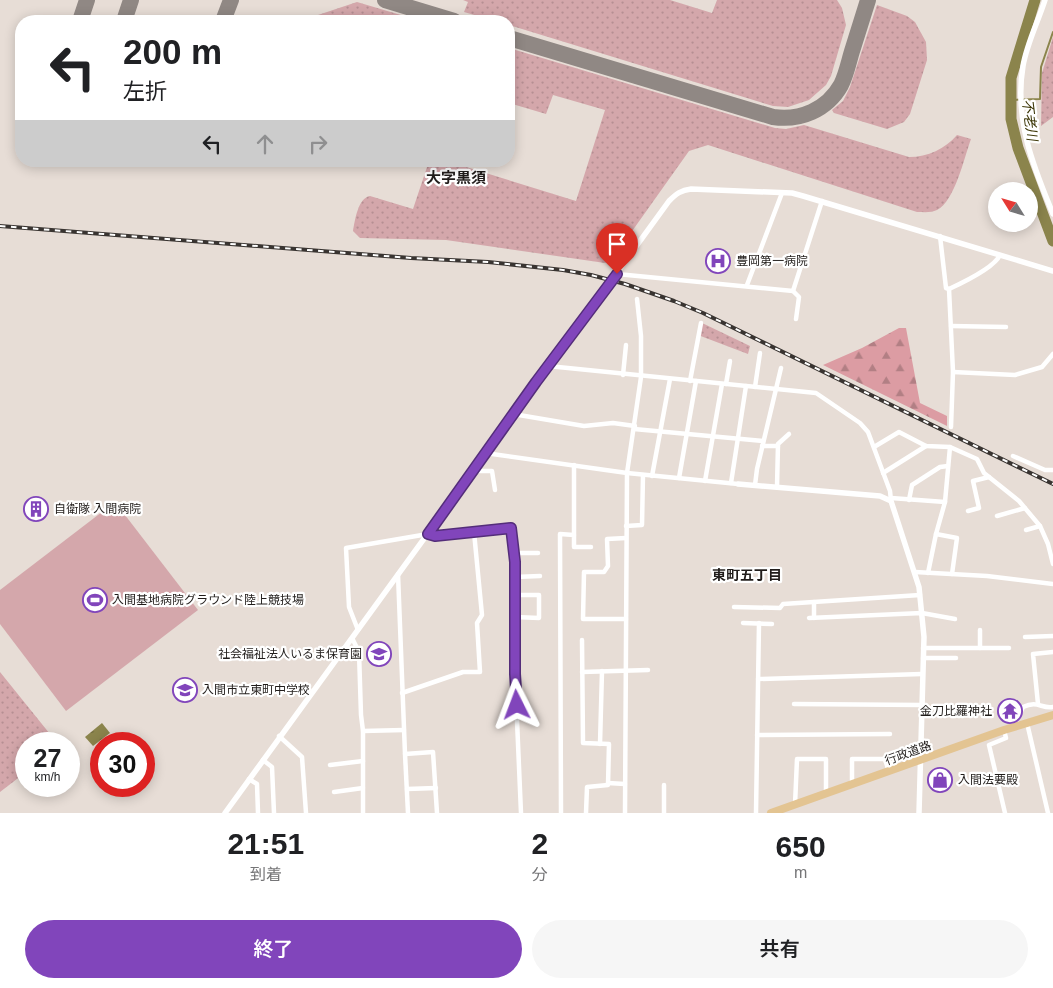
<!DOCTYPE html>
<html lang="ja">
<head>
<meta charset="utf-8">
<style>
  :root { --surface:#fff; --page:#f6f6f6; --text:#202124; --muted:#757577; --accent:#8145bb }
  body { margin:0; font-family:Helvetica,"Noto Sans JP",sans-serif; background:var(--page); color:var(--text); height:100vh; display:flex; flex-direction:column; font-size:19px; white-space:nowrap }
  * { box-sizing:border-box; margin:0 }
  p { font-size:16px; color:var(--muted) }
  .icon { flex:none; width:28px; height:28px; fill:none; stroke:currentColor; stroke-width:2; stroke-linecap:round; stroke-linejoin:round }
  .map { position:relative; height:813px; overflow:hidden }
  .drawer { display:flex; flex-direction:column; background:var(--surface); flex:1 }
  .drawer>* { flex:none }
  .guide { position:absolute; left:15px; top:15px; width:500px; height:152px; border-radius:20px; box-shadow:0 2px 12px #0003; background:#fff; color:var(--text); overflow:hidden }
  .needle { width:32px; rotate:307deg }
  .tools { position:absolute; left:988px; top:182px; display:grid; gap:10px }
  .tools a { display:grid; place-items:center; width:50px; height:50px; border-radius:50%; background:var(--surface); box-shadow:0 2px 12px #0003; font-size:25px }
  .speed { position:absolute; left:15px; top:732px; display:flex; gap:10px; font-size:25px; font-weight:700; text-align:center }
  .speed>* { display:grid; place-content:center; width:65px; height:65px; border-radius:50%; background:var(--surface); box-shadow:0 2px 12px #0003; line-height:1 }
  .speed small { font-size:12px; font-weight:400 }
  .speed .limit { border:8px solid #d22; background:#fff; color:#111 }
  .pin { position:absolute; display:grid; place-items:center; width:42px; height:42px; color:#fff; margin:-51px -21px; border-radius:50% 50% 50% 0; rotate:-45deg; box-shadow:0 0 5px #0007 }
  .pin .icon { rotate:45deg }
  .me { position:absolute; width:55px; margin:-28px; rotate:357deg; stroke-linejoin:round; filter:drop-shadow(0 0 4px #0008) }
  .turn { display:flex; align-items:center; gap:18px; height:105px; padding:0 25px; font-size:22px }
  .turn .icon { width:65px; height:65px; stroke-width:2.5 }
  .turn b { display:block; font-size:35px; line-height:42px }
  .lanes { display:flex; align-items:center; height:48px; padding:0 25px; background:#0003; justify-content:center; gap:25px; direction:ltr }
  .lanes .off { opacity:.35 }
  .eta { display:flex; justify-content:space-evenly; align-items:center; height:85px; text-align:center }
  .eta b { font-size:30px; font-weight:600; line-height:35px }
  .cta { display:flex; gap:10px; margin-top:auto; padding:10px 25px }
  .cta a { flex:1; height:58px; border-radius:30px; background:var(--accent); color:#fff; font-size:20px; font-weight:600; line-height:58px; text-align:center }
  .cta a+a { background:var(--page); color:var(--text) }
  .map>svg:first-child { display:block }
</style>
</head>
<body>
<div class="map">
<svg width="1053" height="813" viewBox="0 0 1053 813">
  <defs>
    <pattern id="green-dots" width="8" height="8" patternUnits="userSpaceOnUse" patternTransform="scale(1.25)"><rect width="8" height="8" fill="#d4a7ab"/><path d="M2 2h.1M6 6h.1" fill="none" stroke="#b68f93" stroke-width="1.8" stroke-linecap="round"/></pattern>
    <pattern id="forest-firs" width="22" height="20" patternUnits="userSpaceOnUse" patternTransform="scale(1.25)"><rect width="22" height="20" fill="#dc9ca3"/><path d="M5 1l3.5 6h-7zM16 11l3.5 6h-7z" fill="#b27f84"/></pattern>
    <pattern id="water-ripples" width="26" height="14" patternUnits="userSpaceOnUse" patternTransform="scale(1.25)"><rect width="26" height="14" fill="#8b844c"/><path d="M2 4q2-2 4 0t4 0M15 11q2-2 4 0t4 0" fill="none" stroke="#716b3e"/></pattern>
  </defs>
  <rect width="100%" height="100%" fill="#e7ddd6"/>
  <g fill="url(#green-dots)">
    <polygon points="463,0 670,0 712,13 717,0 837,0 842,8 846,25 831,76 826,85 809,100 788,107 773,106 509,25 509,21 495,21 464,12 468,2"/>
    <polygon points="357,2 421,21 300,21"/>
    <polygon points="877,5 907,16 915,22 926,42 927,60 910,114 904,122 887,129 834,113 832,110 843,101 850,87"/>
    <polygon points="1053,37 1053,117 1041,126 1042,73"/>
    <path d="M 509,48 L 775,128 L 786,129 L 804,125 L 909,157 C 928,157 945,149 957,135 L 971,139 C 964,158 955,201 937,210 C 931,213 924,212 917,212 L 708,145 L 689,151 L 613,258 L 605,263 L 446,240 L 360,238 L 353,231 C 355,220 358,198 370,196 L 413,209 L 429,161 L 447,161 L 576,201 L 605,110 L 553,95 L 546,114 L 509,103 Z"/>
    <polygon points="700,322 750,346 748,354 698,335"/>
    <polygon points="0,672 58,744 26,744 26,772 0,792"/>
  </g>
  <polygon fill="url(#forest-firs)" points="899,328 906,328 920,403 947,416 947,426 823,365 862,348"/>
  <polygon fill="#d4a7ab" points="115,502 198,610 66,711 0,624 0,590"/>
  <polygon fill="url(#water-ripples)" points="102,723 110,733 93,746 85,737"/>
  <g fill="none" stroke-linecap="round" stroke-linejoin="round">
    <polyline stroke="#8b844c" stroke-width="2" points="1012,100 1040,99 1041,67 1053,32"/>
    <polyline stroke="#8b844c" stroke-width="11" points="1035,0 1011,78 1011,119 1018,148 1053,241"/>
    <g stroke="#908884" stroke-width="16">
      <polyline points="385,0 454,21"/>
      <polyline points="80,21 87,0"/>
      <polyline points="124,21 131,0"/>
      <polyline points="223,21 231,0"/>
      <path d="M 509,38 L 773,117 C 800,121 827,110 841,85 C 847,73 849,60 853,48 C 858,32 863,16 868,0"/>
    </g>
    <g stroke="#fff" stroke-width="4.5">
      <path d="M 940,236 L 946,288 L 949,289 C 962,283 994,268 1000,255"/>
      <polyline points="617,274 793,291 799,297 796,319"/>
      <polyline points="747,285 782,193"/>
      <polyline points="949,289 953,372 951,427"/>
      <polyline points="793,291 822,201"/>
      <polyline points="951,326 1006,327"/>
      <polyline points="548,366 816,393 860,423 868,432 890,491 891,501"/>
      <polyline points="953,372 1015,375 1042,367 1053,354"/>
      <polyline points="623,375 626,345"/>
      <polyline points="690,381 701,323"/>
      <polyline points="726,384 730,361"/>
      <polyline points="755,387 760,353"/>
      <polyline points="513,414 584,426 613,423 635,426"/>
      <polyline points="634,429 763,441"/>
      <polyline points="762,446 778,446"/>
      <polyline points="874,447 899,432 926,446 950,447"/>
      <polyline points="485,453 627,473 738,484"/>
      <polyline points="1013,456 1045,470 1053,470"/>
      <polyline points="574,465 574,535"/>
      <polyline points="472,471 492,471 495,490"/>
      <polyline points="883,473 926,446"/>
      <polyline points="652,476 670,379"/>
      <polyline points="679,478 696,381"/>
      <polyline points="705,481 722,384"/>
      <polyline points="731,483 746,386"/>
      <polyline points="755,485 757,469 781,368"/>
      <polyline points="777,487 778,444 789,434"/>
      <polyline points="891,498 945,502 950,447 977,459 984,473 1019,501 1040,526 1048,544 1053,564"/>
      <polyline points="909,500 912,485 940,467 948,466"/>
      <polyline points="968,511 979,508 973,481 989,477"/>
      <polyline points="997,516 1025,508"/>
      <polyline points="626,526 642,525 643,475"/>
      <polyline points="1026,530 1040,526"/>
      <polyline points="936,534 945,502"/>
      <polyline points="514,553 538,553"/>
      <polyline points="915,572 987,576 1053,584"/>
      <polyline points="928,573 936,534 957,538 952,574"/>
      <polyline points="398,574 405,754 433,752 437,813"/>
      <polyline points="515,577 540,576"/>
      <polyline points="734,607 780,608 783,604 920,595"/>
      <polyline points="515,617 539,618 539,595 515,595"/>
      <polyline points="809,618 922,613 955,619"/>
      <polyline points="814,618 814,602"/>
      <polyline points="626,619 583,619 584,572 604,572 608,566 607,539 626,538"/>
      <polyline points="743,623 772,624"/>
      <polyline points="358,630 349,607 346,548 428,534 435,536 511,528 515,562 515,674 521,813"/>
      <polyline points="980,630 980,648"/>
      <polyline points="1025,637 1053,636"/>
      <polyline points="352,638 359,652 361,715 363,731 363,813"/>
      <polyline points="582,640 583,743 609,744 608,785 587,787 586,813"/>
      <polyline points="923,648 1009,648"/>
      <polyline points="923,658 956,658"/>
      <polyline points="582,672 648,670"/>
      <polyline points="758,679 922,674"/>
      <polyline points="402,693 463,672 480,672 477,623 482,615 474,532"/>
      <polyline points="794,704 922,705"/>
      <polyline points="1038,704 1033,654 1053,652"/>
      <polyline points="1027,723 1048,813"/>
      <path d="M 1014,726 L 1023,707 C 1038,700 1041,709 1053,707"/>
      <polyline points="1004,730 1006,738 989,745 1005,813"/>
      <polyline points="363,731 404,730"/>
      <polyline points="757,735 890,734"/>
      <polyline points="279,736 302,757 306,813"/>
      <polyline points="600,744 602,671"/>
      <polyline points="405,754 408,813"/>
      <polyline points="263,760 272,767 274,813"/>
      <polyline points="330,765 363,761"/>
      <polyline points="249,779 257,784 258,813"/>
      <polyline points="608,783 625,784"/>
      <polyline points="852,784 852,759 885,759 889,772"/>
      <polyline points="407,789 436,788"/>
      <polyline points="334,792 363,788"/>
      <polyline points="795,805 797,759 826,759 826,794"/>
      <polyline points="561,813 560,534 574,535 574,547 591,547"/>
      <polyline points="625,813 627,473 641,377 641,336 637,299"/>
      <polyline points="664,813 664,785"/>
      <polyline points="756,813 759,623"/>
    </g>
    <g stroke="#fff" stroke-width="5.5">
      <path d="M 1045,0 C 1038,22 1027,43 1023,66 C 1014,119 1033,166 1053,214"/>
      <polyline points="738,484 880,496 891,501 919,587 924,637 919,813"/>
      <path d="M 225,813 L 669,201 C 676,194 681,190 691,189 L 792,193 L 803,196 L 1053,271"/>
    </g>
    <polyline stroke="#e3c492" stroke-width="8" points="771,813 1004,730 1053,715"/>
    <defs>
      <polyline id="rail" points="0,226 411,258 488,262 563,270 591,275 625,284 674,301 703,313 1053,484"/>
    </defs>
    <use href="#rail" stroke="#393431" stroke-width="4"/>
    <use href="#rail" stroke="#fff" stroke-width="2" stroke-dasharray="5.5" stroke-linecap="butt"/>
  </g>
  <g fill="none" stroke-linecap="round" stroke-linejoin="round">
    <defs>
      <polyline id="route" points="517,705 515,674 515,562 511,528 435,536 428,534 536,382 617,274"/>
    </defs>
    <use href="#route" stroke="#542d7a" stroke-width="12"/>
    <use href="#route" stroke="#8145bb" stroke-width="9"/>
  </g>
  <defs>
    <symbol id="hospital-ring" viewBox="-11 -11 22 22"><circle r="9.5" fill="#fff" stroke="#8145bb" stroke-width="1.5"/><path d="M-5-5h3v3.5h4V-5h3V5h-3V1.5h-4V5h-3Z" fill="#8145bb"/></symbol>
    <symbol id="building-ring" viewBox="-11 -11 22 22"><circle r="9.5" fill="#fff" stroke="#8145bb" stroke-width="1.5"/><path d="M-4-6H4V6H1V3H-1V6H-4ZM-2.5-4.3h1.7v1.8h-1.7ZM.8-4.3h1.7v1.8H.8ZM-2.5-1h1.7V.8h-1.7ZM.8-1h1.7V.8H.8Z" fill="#8145bb"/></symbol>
    <symbol id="stadium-ring" viewBox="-11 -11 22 22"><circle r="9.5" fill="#fff" stroke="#8145bb" stroke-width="1.5"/><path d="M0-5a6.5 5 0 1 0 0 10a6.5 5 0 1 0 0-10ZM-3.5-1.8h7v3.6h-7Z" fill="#8145bb"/></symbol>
    <symbol id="school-ring" viewBox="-11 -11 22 22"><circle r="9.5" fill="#fff" stroke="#8145bb" stroke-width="1.5"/><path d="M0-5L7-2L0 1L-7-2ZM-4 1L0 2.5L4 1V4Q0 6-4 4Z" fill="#8145bb"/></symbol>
    <symbol id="temple-ring" viewBox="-11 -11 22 22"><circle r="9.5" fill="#fff" stroke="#8145bb" stroke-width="1.5"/><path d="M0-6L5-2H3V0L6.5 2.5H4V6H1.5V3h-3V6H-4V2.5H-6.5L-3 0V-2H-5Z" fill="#8145bb"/></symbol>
    <symbol id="shop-ring" viewBox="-11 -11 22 22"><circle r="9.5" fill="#fff" stroke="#8145bb" stroke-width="1.5"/><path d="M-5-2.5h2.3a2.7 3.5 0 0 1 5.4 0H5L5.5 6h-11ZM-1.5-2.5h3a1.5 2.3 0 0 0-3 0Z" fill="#8145bb"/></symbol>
  </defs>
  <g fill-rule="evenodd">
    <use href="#hospital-ring" x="704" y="247" width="28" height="28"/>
    <use href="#building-ring" x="22" y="495" width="28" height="28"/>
    <use href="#stadium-ring" x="81" y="586" width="28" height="28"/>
    <use href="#school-ring" x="365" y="640" width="28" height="28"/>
    <use href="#school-ring" x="171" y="676" width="28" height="28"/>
    <use href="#temple-ring" x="996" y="697" width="28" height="28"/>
    <use href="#shop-ring" x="926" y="766" width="28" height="28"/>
  </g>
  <g text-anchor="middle" stroke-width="4.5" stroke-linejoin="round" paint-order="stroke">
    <g font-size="12" fill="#211d1b" stroke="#fff" text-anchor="start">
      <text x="736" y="265">豊岡第一病院</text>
      <text x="54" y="513">自衛隊 入間病院</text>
      <text x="112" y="604">入間基地病院グラウンド陸上競技場</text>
      <text x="362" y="658" text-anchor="end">社会福祉法人いるま保育園</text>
      <text x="202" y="694">入間市立東町中学校</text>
      <text x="992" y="715" text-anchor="end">金刀比羅神社</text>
      <text x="958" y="784">入間法要殿</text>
    </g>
    <g font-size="12" fill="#211d1b" stroke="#fff">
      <text transform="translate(908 753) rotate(-20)" y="4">行政道路</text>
    </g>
    <g font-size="14" font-style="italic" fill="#3e3809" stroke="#fff">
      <text transform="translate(1030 120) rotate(83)" y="5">不老川</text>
    </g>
    <g font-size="14" font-weight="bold" fill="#211d1b" stroke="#fff">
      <text x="747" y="580">東町五丁目</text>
    </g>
    <g font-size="15" font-weight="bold" fill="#211d1b" stroke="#fff">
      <text x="456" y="183">大字黒須</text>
    </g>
  </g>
</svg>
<div class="tools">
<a><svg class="needle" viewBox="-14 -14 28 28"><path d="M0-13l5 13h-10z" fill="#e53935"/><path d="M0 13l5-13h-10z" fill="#757577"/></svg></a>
</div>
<div class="speed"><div>27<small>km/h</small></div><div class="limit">30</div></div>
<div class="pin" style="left:617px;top:274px;background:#d93025"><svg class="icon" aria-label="arrive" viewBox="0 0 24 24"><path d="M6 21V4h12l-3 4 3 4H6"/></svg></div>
<svg class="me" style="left:517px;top:705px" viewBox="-20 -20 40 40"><path d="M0-17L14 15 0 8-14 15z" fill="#8145bb" stroke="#fff" stroke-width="4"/></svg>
<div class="guide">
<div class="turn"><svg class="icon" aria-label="left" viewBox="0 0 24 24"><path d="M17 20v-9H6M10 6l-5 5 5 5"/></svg><div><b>200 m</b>左折</div></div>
<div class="lanes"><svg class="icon" aria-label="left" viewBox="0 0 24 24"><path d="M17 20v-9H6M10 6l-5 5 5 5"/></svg><svg class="icon off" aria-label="ahead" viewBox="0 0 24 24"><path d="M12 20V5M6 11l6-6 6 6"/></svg><svg class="icon off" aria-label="right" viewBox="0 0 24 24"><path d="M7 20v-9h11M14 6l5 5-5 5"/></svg></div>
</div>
</div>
<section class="drawer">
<div class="eta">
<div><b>21:51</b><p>到着</p></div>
<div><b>2</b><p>分</p></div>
<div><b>650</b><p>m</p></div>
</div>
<div class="cta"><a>終了</a><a>共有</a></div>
</section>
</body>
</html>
